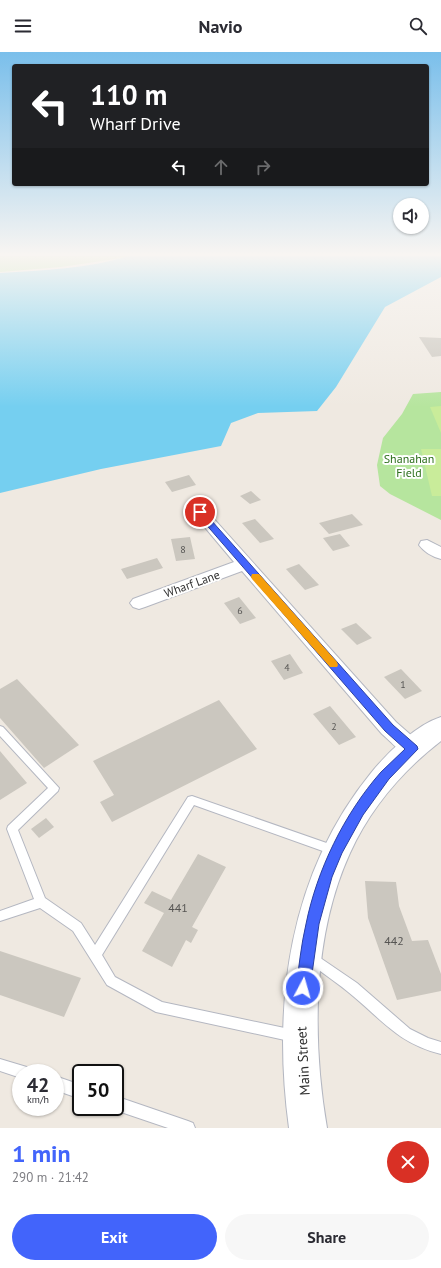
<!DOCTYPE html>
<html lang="en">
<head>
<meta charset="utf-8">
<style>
  :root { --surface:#fff; --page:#f7f7f7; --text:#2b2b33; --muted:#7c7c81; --accent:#4264fb }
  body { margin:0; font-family:"PT Sans",sans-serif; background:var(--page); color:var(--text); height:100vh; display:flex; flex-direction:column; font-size:15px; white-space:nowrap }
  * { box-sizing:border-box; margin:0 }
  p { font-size:13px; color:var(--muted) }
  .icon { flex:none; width:22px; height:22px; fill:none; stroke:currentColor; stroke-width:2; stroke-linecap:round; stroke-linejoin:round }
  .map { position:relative; height:1076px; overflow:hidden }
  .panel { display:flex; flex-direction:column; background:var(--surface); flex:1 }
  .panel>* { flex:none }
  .guide { position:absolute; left:12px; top:12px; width:417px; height:122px; border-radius:4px; box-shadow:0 1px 3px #0004; background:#202124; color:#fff; overflow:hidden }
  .tools { position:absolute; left:393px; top:146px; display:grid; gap:8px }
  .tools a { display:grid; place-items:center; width:36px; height:36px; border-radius:50%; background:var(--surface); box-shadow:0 1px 3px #0004; font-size:20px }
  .speed { position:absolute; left:12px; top:1012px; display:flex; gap:8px; font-size:20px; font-weight:700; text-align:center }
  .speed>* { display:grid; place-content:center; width:52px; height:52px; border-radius:50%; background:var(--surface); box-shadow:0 1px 3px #0004; line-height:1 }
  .speed small { font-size:10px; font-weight:400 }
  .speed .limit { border:2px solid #111; border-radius:6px; background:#fff; color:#111 }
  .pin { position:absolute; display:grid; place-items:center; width:34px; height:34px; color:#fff; margin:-17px; border:2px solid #fff; border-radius:50%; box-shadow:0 1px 4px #0007 }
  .me { position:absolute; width:44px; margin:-22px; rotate:6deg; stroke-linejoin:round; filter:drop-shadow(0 0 3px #0008) }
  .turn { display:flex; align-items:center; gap:14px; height:84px; padding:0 12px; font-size:18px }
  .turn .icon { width:52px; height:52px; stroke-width:2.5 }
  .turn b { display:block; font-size:28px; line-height:34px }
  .lanes { display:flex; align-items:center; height:38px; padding:0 12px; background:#0003; justify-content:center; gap:20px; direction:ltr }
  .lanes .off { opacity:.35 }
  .round { display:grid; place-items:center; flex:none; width:42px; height:42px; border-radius:21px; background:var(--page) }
  .head { display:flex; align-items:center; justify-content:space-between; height:68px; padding:0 12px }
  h1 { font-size:24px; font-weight:600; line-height:30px; color:var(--accent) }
  .action { display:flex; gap:8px; margin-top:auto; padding:8px 12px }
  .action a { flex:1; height:46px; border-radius:24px; background:var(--accent); color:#fff; font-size:16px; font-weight:600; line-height:46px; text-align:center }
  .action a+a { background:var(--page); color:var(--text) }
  header { display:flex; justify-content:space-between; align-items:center; height:52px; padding:0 12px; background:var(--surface); font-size:18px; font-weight:600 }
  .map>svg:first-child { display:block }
</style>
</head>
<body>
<header><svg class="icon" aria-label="menu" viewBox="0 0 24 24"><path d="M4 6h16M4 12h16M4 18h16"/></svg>Navio<svg class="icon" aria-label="search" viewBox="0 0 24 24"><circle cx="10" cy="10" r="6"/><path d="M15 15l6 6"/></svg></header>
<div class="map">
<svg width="441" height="1076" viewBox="0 0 441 1076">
  <rect width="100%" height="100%" fill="#efe9e1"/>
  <g fill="#b6e59e">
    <polygon points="0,204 135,204 61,215 0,220"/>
    <polygon points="441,340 441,468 390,442 380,434 377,413 383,386 402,362 413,342"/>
  </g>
  <g fill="#c9ec9a">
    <polygon points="441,354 441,381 430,355"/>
    <polygon points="421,397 441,397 441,444 432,444"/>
  </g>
  <path fill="#75cff0" d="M 129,204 L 441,204 L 441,225 L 385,255 L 336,335 L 317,359 L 258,361 L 231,371 L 221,394 L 101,417 L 0,441 L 0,221 C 44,218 87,217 129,204 Z"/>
  <g fill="#cbc7bf">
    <polygon points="419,285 441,286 441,304 432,305"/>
    <polygon points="189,423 196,433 172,440 165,430"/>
    <polygon points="251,439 261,448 250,452 240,444"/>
    <polygon points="352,462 363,473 329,482 319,471"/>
    <polygon points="255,467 274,487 260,491 242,471"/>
    <polygon points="340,482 350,494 333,499 323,486"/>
    <polygon points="190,485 195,507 176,509 171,487"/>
    <polygon points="157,506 163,516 127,527 121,517"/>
    <polygon points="299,512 319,533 305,538 286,517"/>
    <polygon points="239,545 256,566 240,572 224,551"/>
    <polygon points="356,571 372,586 357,593 341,577"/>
    <polygon points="290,602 303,621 284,628 271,609"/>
    <polygon points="401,617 422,639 405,647 384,625"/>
    <polygon points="17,627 79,693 44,716 0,666 0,637"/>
    <polygon points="219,648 257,697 112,770 100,750 114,743 93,709"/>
    <polygon points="330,654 356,685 339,693 313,662"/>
    <polygon points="0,699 27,731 0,748"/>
    <polygon points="46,766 54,775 39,786 31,777"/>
    <polygon points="198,802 226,815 192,875 198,878 191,891 186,888 172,915 142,899 164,861 144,851 152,839 171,848"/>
    <polygon points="365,829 396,830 399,854 412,889 428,888 441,922 441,939 397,948 368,866"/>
    <polygon points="0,899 81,926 64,965 0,943"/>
  </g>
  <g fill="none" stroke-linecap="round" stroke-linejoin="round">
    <defs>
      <g id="lane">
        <polygon points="0,674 3,675 59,736 58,739 18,778 45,846 81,871 95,893 188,745 192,744 338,795 339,798 338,801 334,803 194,753 102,903 115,925 162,950 294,978 298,980 300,984 298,988 294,990 156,960 107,933 73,879 40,856 0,869 0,859 34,847 7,777 8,774 48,736 0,684"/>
        <path d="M 313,901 L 357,931 L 410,977 L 428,986 L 441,990 L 441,1002 C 400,992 384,970 353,944 C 339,932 324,922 309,911 L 307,907 L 309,903 Z"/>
        <polygon points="0,1007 30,1016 32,1021 21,1021 21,1026 0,1019"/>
        <polygon points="55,1024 81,1033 81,1047 55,1038"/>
        <polygon points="115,1044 188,1069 193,1071 195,1076 168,1076 115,1058 110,1055 115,1055"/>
      </g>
      <g id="street">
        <path d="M 200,455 L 205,457 L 396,670 L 420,691 L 423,697 L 420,703 C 405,708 393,691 382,682 L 242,519 L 145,555 L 139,557 L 133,555 L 130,551 L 133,547 L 234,510 L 192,460 L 195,457 Z"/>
        <path d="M 427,488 L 441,495 L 441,507 C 433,505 424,500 419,493 L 421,489 Z"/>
      </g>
      <path id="secondary" d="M 441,665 L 441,689 C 402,719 370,757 350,801 C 312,884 312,988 327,1076 L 289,1076 C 272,951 289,822 371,721 C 387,701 416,673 441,665 Z"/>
    </defs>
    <use href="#lane" stroke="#b4b7c1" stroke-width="2"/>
    <use href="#street" stroke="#b4b7c1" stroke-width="2"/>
    <use href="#secondary" stroke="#b4b7c1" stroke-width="2"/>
    <use href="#lane" fill="#fff" fill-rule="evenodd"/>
    <use href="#street" fill="#fff" fill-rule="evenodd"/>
    <use href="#secondary" fill="#fff" fill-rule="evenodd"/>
  </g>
  <linearGradient id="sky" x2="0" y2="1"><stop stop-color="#7abfeb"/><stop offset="0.57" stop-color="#f8f5f2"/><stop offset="1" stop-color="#f8f5f2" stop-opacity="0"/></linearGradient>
  <rect width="441" height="355" fill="url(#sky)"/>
  <path fill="#4264fb" stroke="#2b41a3" d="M 200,458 L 203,459 L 393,673 L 417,694 L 418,697 L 389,727 L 363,763 L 342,801 L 332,825 L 319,872 L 310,936 L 308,941 L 303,943 L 298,941 L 296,936 C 299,915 301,893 306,872 C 317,818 344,762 381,720 C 389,712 397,705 405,697 L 385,679 L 197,462 L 196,460 Z"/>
  <polygon fill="#f59e0b" points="252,522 259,522 337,610 338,613 337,615 330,615 252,527 251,525"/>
  <g text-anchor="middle" stroke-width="4" stroke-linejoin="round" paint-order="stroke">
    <g font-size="10" fill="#555452">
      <text x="183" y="501">8</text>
      <text x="240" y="562">6</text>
      <text x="287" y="619">4</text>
      <text x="403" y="636">1</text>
      <text x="334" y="678">2</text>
    </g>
    <g font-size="12" fill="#2c6e1b" stroke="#fff">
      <text x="409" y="411">Shanahan<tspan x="409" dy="14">Field</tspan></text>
    </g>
    <g font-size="12" fill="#2e2e2e" stroke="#fff">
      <text transform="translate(192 532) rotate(-20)" y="4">Wharf Lane</text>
    </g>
    <g font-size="12" fill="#555452">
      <text x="178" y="860">441</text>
      <text x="394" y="893">442</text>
    </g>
    <g font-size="14" fill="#2e2e2e" stroke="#fff">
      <text transform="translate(303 1009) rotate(-93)" y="5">Main Street</text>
    </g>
  </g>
</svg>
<div class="tools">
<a><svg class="icon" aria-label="sound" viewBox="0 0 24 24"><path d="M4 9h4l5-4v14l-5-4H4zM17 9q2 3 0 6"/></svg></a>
</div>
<div class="speed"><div>42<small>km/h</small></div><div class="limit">50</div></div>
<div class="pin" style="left:200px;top:460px;background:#d93025"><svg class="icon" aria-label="arrive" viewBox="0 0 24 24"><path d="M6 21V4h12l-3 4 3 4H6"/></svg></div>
<svg class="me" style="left:303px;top:936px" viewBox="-20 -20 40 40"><circle r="17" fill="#4264fb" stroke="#fff" stroke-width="3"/><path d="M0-11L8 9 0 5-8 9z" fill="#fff"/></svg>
<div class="guide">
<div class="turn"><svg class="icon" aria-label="left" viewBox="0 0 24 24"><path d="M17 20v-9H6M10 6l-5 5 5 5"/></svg><div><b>110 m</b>Wharf Drive</div></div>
<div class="lanes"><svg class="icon" aria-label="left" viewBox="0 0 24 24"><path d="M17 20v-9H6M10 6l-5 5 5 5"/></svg><svg class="icon off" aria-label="ahead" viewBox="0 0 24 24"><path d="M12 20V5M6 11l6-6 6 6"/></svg><svg class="icon off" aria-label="right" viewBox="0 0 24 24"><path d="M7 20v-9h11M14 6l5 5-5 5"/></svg></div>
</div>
</div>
<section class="panel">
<div class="head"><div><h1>1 min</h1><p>290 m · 21:42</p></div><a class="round" style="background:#d93025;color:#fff"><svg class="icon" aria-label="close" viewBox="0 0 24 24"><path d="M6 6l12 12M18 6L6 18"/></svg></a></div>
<div class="action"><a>Exit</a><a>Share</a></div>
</section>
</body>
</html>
